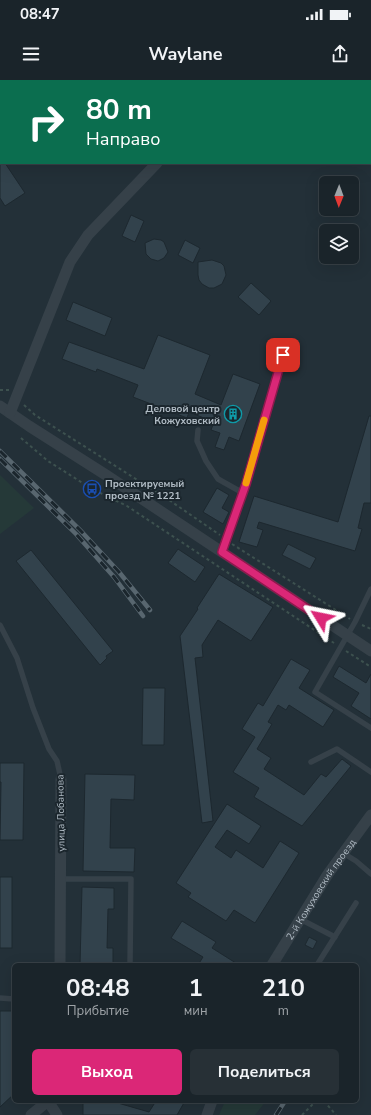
<!DOCTYPE html>
<html lang="ru">
<head>
<meta charset="utf-8">
<style>
  :root { --surface:#1a242a; --page:#273036; --text:#f1f3f6; --muted:#9fa4a8; --line:#384147; --accent:#db2777 }
  body { margin:0; font-family:"Nunito Sans",sans-serif; background:var(--page); color:var(--text); height:100vh; display:flex; flex-direction:column; font-size:15px; white-space:nowrap }
  * { box-sizing:border-box; margin:0 }
  p { font-size:13px; color:var(--muted) }
  .icon { flex:none; width:22px; height:22px; fill:none; stroke:currentColor; stroke-width:2; stroke-linecap:round; stroke-linejoin:round }
  .map { position:relative; flex:1; overflow:hidden }
  .details { position:absolute; left:12px; top:883px; width:347px; height:140px; display:flex; flex-direction:column; background:var(--surface); border-radius:6px; box-shadow:0 4px 16px #0002,0 0 0 1px var(--line) }
  .details>* { flex:none }
  .banner { position:absolute; left:0px; top:0px; width:371px; height:84px; box-shadow:0 4px 16px #0002,0 0 0 1px var(--line); background:#0b6e4f; color:#fff; overflow:hidden }
  .needle { width:26px; rotate:181deg }
  .tools { position:absolute; left:319px; top:96px; display:grid; gap:8px }
  .tools a { display:grid; place-items:center; width:40px; height:40px; border-radius:6px; background:var(--surface); box-shadow:0 4px 16px #0002,0 0 0 1px var(--line); font-size:20px }
  .pin { position:absolute; display:grid; place-items:center; width:34px; height:34px; color:#fff; margin:-17px; border-radius:8px; box-shadow:0 2px 6px #0006 }
  .me { position:absolute; width:44px; margin:-22px; rotate:305deg; stroke-linejoin:round; filter:drop-shadow(0 0 3px #0008) }
  .turn { display:flex; align-items:center; gap:14px; height:84px; padding:0 20px; font-size:18px }
  .turn .icon { width:52px; height:52px; stroke-width:2.5 }
  .turn b { display:block; font-size:28px; line-height:34px }
  .eta { display:flex; justify-content:space-evenly; align-items:center; height:68px; text-align:center }
  .eta b { font-size:24px; font-weight:700; line-height:28px }
  .action { display:flex; gap:8px; margin-top:auto; padding:8px 20px }
  .action a { flex:1; height:46px; border-radius:6px; background:var(--accent); color:#fff; font-size:16px; font-weight:700; line-height:46px; text-align:center }
  .action a+a { background:var(--page); color:var(--text) }
  .status { display:flex; justify-content:space-between; align-items:center; height:28px; padding:0 20px; background:var(--surface); direction:ltr }
  .status svg { height:11px; fill:currentColor }
  header { display:flex; justify-content:space-between; align-items:center; height:52px; padding:0 20px; background:var(--surface); font-size:18px; font-weight:700 }
  .map>svg:first-child { display:block }
</style>
</head>
<body>
<div class="status"><b>08:47</b><svg viewBox="0 0 49 12"><path d="M0 12V9h3v3zM5 12V6h3v6zM10 12V3h3v9zM15 12V0h3v12zM26 1h20v11H26zM47 4h2v5h-2z"/></svg></div>
<header><svg class="icon" aria-label="menu" viewBox="0 0 24 24"><path d="M4 6h16M4 12h16M4 18h16"/></svg>Waylane<svg class="icon" aria-label="share" viewBox="0 0 24 24"><path d="M12 15V3M7 8l5-5 5 5M5 13v7h14v-7"/></svg></header>
<div class="map">
<svg width="371" height="1035" viewBox="0 0 371 1035">
  <rect width="100%" height="100%" fill="#233038"/>
  <g fill="#253938">
    <polygon points="0,395 34,428 0,454"/>
    <polygon points="225,1021 266,1021 255,1035 219,1035"/>
  </g>
  <g fill="#32424c" stroke="#1d282f">
    <polygon points="0,75 1,83 5,83 25,113 5,126 0,118"/>
    <polygon points="131,135 144,141 135,162 122,156"/>
    <polygon points="154,159 161,160 164,162 168,172 164,178 158,181 151,179 146,174 145,163"/>
    <polygon points="185,160 200,168 193,183 178,175"/>
    <polygon points="212,180 221,183 224,186 226,195 222,204 214,208 209,208 202,204 199,200 198,195 198,182"/>
    <polygon points="251,203 271,221 259,235 238,217"/>
    <polygon points="73,222 112,238 105,256 66,240"/>
    <polygon points="158,255 210,275 195,314 221,325 233,294 260,304 239,361 229,357 224,370 215,367 220,353 211,350 214,342 189,332 187,338 133,317 138,305 97,289 96,292 62,279 69,262 144,289"/>
    <polygon points="369,336 371,336 371,423 364,423 358,448 362,449 355,471 259,442 257,448 263,450 257,467 239,462 254,416 338,442"/>
    <polygon points="217,408 229,415 222,428 229,432 223,444 203,432"/>
    <polygon points="288,464 316,478 310,489 282,475"/>
    <polygon points="178,469 205,487 195,502 168,483"/>
    <polygon points="31,470 113,571 106,576 107,578 100,585 16,481"/>
    <polygon points="219,494 273,527 251,561 218,540 202,565 203,577 195,578 213,741 202,743 180,556 198,529 197,528"/>
    <polygon points="291,579 310,590 299,608 334,630 323,647 289,625 286,630 278,625 268,642 272,644 257,669 271,678 264,689 304,715 321,694 326,697 342,679 351,686 302,746 254,717 259,708 233,692 255,657 242,649 258,623 263,626"/>
    <polygon points="339,586 366,603 371,594 371,639 351,626 359,613 333,597"/>
    <polygon points="143,608 165,608 164,665 142,665"/>
    <polygon points="0,683 24,683 23,760 0,760 1,702 0,702"/>
    <polygon points="85,694 135,695 134,720 111,719 110,768 135,768 134,792 83,791"/>
    <polygon points="227,724 261,746 249,764 227,750 215,767 231,778 236,770 263,788 280,761 299,773 255,843 234,830 226,841 188,817 191,813 176,803"/>
    <rect x="0" y="797" width="12" height="71"/>
    <polygon points="82,807 114,808 114,829 108,829 107,868 113,868 113,885 80,885"/>
    <polygon points="182,841 216,862 212,868 239,885 198,885 203,877 171,858"/>
    <polygon points="309,857 317,861 313,869 305,865"/>
    <polygon points="0,931 14,931 14,1014 0,1027"/>
    <polygon points="83,1021 111,1021 149,1032 156,1021 185,1021 177,1035 83,1035"/>
  </g>
  <g fill="none" stroke-linecap="round" stroke-linejoin="round">
    <g stroke="#3d514f" stroke-width="2" stroke-dasharray="3 3" stroke-linecap="butt">
      <polyline points="0,310 9,310"/>
      <polyline points="24,325 35,335 169,420 220,455"/>
      <polyline points="21,358 48,381 92,409 127,426 334,563"/>
      <polyline points="232,464 350,539"/>
      <polyline points="362,545 371,549"/>
      <polyline points="346,571 371,587"/>
      <polyline points="324,1021 336,1035"/>
      <polyline points="302,1035 316,1021"/>
    </g>
    <g stroke="#364149" stroke-width="5.5">
      <polyline points="302,0 303,1"/>
      <polyline points="198,350 197,361 206,381 218,399 243,413"/>
      <polyline points="222,472 246,404 283,275"/>
      <polyline points="371,509 355,542 315,612 371,648"/>
      <polyline points="0,545 17,578 33,628 49,669 57,681 61,699"/>
      <polyline points="311,682 337,669 371,692"/>
      <polyline points="343,773 356,781 371,794"/>
      <polyline points="60,799 131,799 130,884 129,885"/>
      <polyline points="300,839 335,857"/>
      <polyline points="317,885 356,823"/>
      <polyline points="0,918 14,919"/>
    </g>
    <g stroke="#364149" stroke-width="11">
      <polyline points="235,1 236,0"/>
      <polyline points="0,326 29,346 106,395 371,571"/>
      <polyline points="10,333 70,182 88,155 157,83"/>
      <polyline points="60,885 61,699"/>
      <path id="s1" d="M 272,885 L 328,794 L 371,735"/>
      <polyline points="48,1021 57,1035"/>
      <polyline points="31,1035 48,1021"/>
      <polyline points="207,1035 212,1021"/>
    </g>
    <defs>
      <g id="rail">
        <polyline points="0,371 80,450 119,492 150,530"/>
        <polyline points="0,379 76,454 114,497 143,536"/>
        <polyline points="276,1035 285,1021"/>
      </g>
    </defs>
    <use href="#rail" stroke="#58666f" stroke-width="4.5"/>
    <use href="#rail" stroke="#1b262d" stroke-width="3" stroke-dasharray="9" stroke-linecap="butt"/>
  </g>
  <g fill="none" stroke-linecap="round" stroke-linejoin="round">
    <defs>
      <polyline id="route" points="283,275 246,404 222,472 321,538"/>
    </defs>
    <use href="#route" stroke="#8e194d" stroke-width="10"/>
    <use href="#route" stroke="#db2777" stroke-width="7"/>
    <polyline stroke="#f59e0b" stroke-width="7" points="246,403 264,340"/>
  </g>
  <defs>
    <symbol id="building-ring" viewBox="-11 -11 22 22"><circle r="9.5" fill="#1b262d" stroke="#0f9aa8" stroke-width="1.5"/><path d="M-4-6H4V6H1V3H-1V6H-4ZM-2.5-4.3h1.7v1.8h-1.7ZM.8-4.3h1.7v1.8H.8ZM-2.5-1h1.7V.8h-1.7ZM.8-1h1.7V.8H.8Z" fill="#0f9aa8"/></symbol>
    <symbol id="bus-ring" viewBox="-11 -11 22 22"><circle r="9.5" fill="#1b262d" stroke="#1a4fb4" stroke-width="1.5"/><path d="M-5-6H5V4H4V6H2V4H-2V6H-4V4H-5ZM-3.5-4V0h7V-4ZM-3.5 1.2v1.5H-2V1.2ZM2 1.2v1.5H3.5V1.2Z" fill="#1a4fb4"/></symbol>
  </defs>
  <g fill-rule="evenodd">
    <use href="#building-ring" x="223" y="324" width="20" height="20"/>
    <use href="#bus-ring" x="82" y="399" width="20" height="20"/>
  </g>
  <g text-anchor="middle" stroke-width="4" stroke-linejoin="round" paint-order="stroke">
    <g font-size="10" font-weight="bold" fill="#b1bcc5" stroke="#1b262d" text-anchor="end">
      <text x="220" y="332">Деловой центр<tspan x="220" dy="12">Кожуховский</tspan></text>
      <text x="105" y="407" text-anchor="start">Проектируемый<tspan x="105" dy="12">проезд № 1221</tspan></text>
    </g>
    <g font-size="10" fill="#b1bcc5" stroke="#1b262d">
      <text transform="translate(60 733) rotate(-91)" y="4">улица Лобанова</text>
      <text dy="4" stroke="none"><textPath href="#s1" startOffset="90">2-й Кожуховский проезд</textPath></text>
    </g>
  </g>
</svg>
<div class="tools">
<a><svg class="needle" viewBox="-14 -14 28 28"><path d="M0-13l5 13h-10z" fill="#e53935"/><path d="M0 13l5-13h-10z" fill="#9fa4a8"/></svg></a>
<a><svg class="icon" aria-label="layers" viewBox="0 0 24 24"><path d="M12 4l9 5-9 5-9-5zM3 14l9 5 9-5"/></svg></a>
</div>
<div class="pin" style="left:283px;top:275px;background:#d93025"><svg class="icon" aria-label="arrive" viewBox="0 0 24 24"><path d="M6 21V4h12l-3 4 3 4H6"/></svg></div>
<svg class="me" style="left:321px;top:538px" viewBox="-20 -20 40 40"><path d="M0-17L14 15 0 8-14 15z" fill="#db2777" stroke="#fff" stroke-width="4"/></svg>
<div class="banner">
<div class="turn"><svg class="icon" aria-label="right" viewBox="0 0 24 24"><path d="M7 20v-9h11M14 6l5 5-5 5"/></svg><div><b>80 m</b>Направо</div></div>
</div>
<section class="details">
<div class="eta">
<div><b>08:48</b><p>Прибытие</p></div>
<div><b>1</b><p>мин</p></div>
<div><b>210</b><p>m</p></div>
</div>
<div class="action"><a>Выход</a><a>Поделиться</a></div>
</section>
</div>
</body>
</html>
